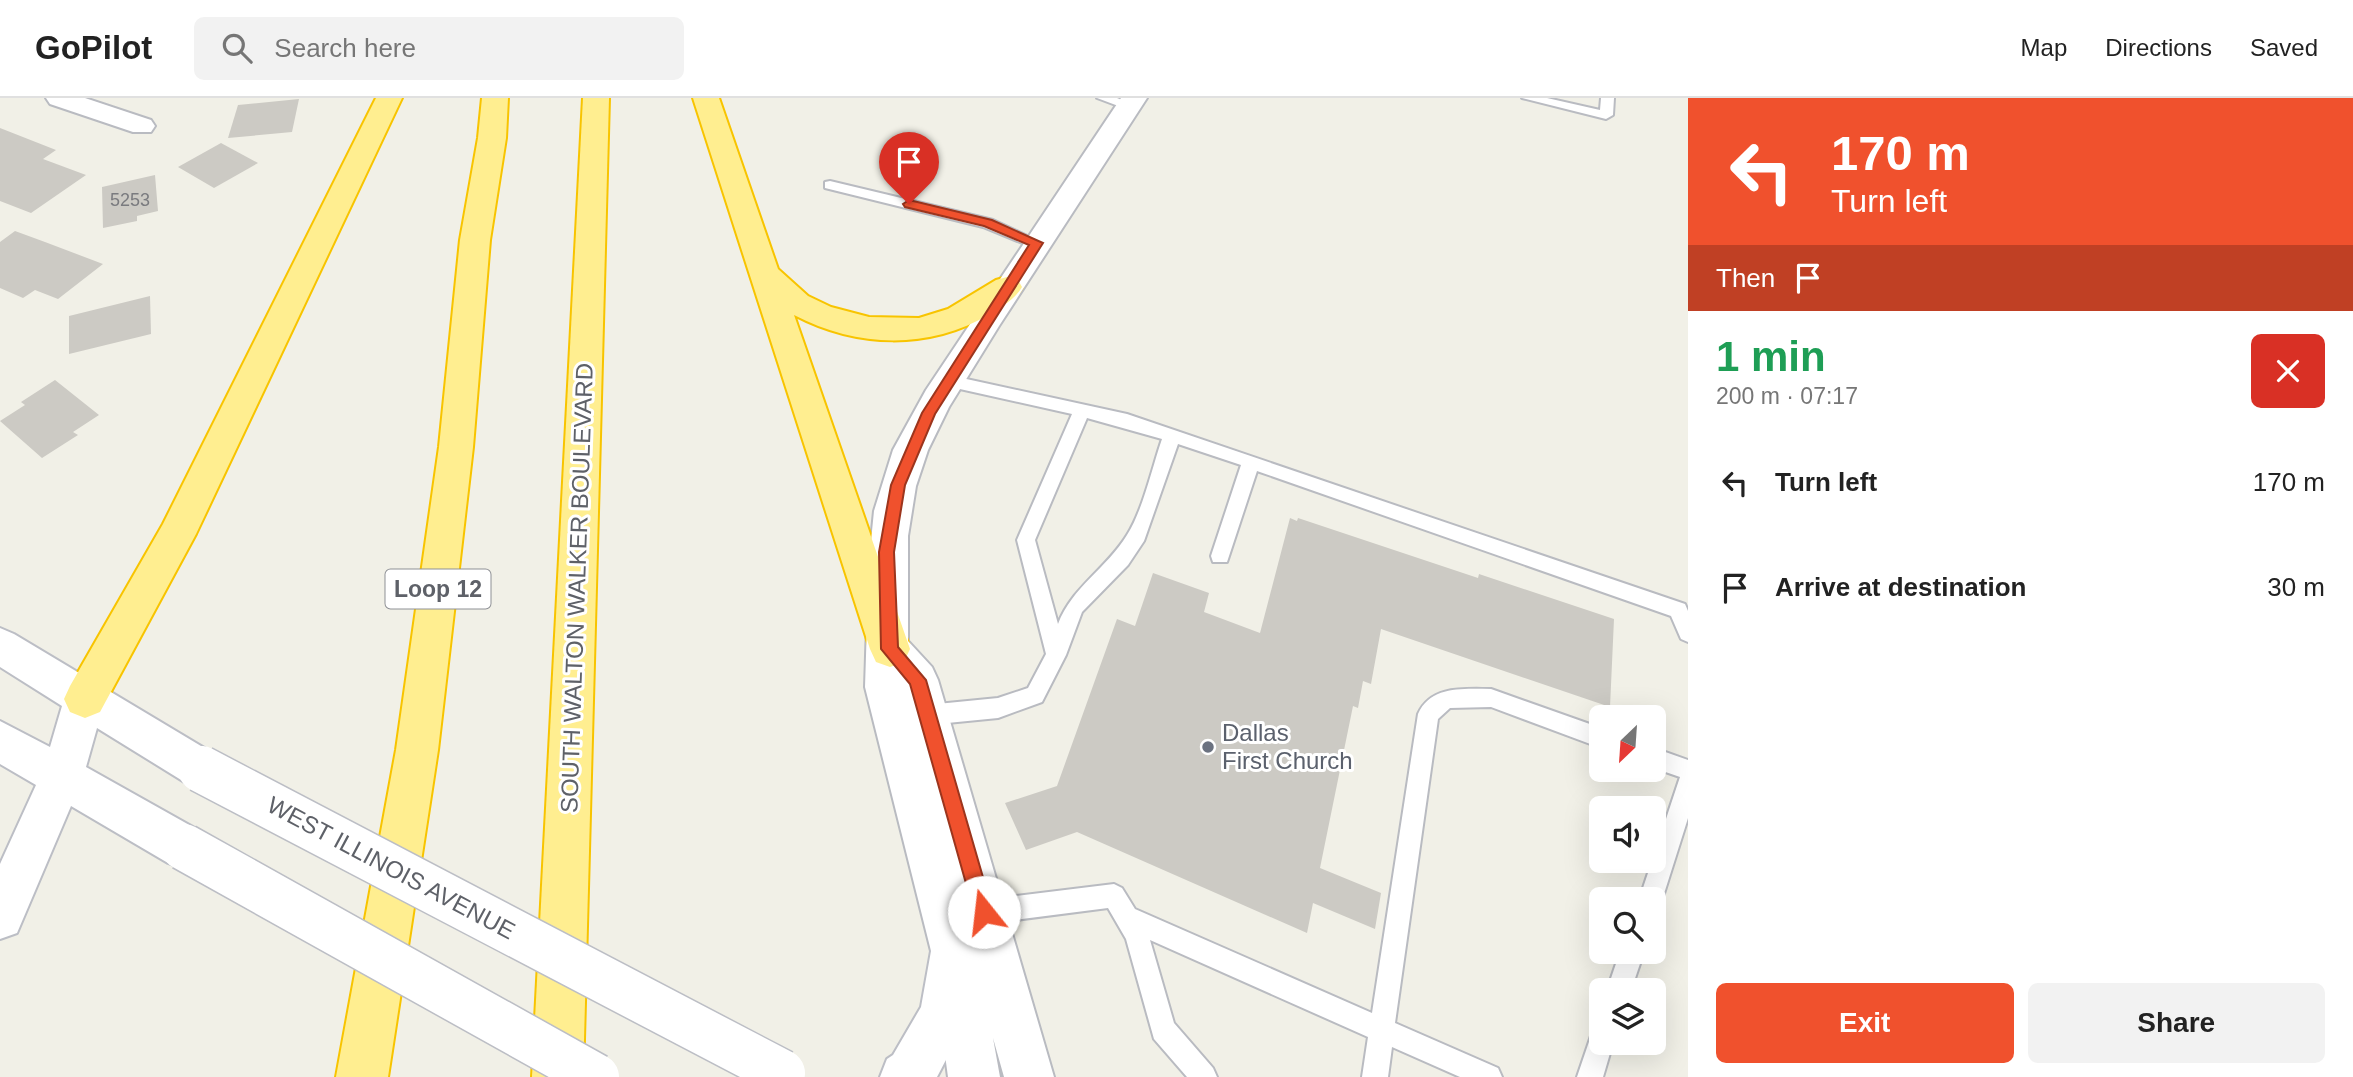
<!DOCTYPE html>
<html lang="en">
<head>
<meta charset="utf-8">
<style>
  :root { --surface:#fff; --page:#f2f2f2; --text:#222; --muted:#767676; --line:#e0e0e0; --accent:#f0512d }
  body { margin:0; font-family:Arial,sans-serif; background:var(--page); color:var(--text); height:100vh; display:flex; flex-direction:column; font-size:26px; white-space:nowrap }
  * { box-sizing:border-box; margin:0 }
  p { font-size:23px; color:var(--muted) }
  .icon { flex:none; width:38px; height:38px; fill:none; stroke:currentColor; stroke-width:2; stroke-linecap:round; stroke-linejoin:round }
  .map { position:relative; flex:1; overflow:hidden }
  .drawer { display:flex; flex-direction:column; background:var(--surface); width:665px }
  .drawer>* { flex:none }
  .guide { background:#f0512d; color:#fff; overflow:hidden }
  .needle { width:46px; rotate:205deg }
  .controls { position:absolute; left:1589px; top:607px; display:grid; gap:14px }
  .controls a { display:grid; place-items:center; width:77px; height:77px; border-radius:10px; background:var(--surface); box-shadow:0 7px 28px #0002; font-size:35px }
  .pin { position:absolute; display:grid; place-items:center; width:60px; height:60px; color:#fff; margin:-72px -30px; border-radius:50% 50% 50% 0; rotate:-45deg; box-shadow:0 0 7px #0007 }
  .pin .icon { rotate:45deg }
  .me { position:absolute; width:77px; margin:-38px; rotate:344deg; stroke-linejoin:round; filter:drop-shadow(0 0 5px #0008) }
  .turn { display:flex; align-items:center; gap:24px; height:147px; padding:0 28px; font-size:32px }
  .turn .icon { width:91px; height:91px; stroke-width:2.5 }
  .turn b { display:block; font-size:49px; line-height:60px }
  .then { display:flex; align-items:center; height:66px; padding:0 28px; background:#0003; gap:14px; font-size:26px }
  .round { display:grid; place-items:center; flex:none; width:74px; height:74px; border-radius:10px; background:var(--page) }
  .summary { display:flex; align-items:center; justify-content:space-between; height:119px; padding:0 28px }
  h1 { font-size:42px; font-weight:700; line-height:52px; color:#1e9e55 }
  .button { display:flex; gap:14px; margin-top:auto; padding:14px 28px }
  .button a { flex:1; height:80px; border-radius:10px; background:var(--accent); color:#fff; font-size:28px; font-weight:700; line-height:80px; text-align:center }
  .button a+a { background:var(--page); color:var(--text) }
  ul { padding:0; list-style:none }
  li { display:flex; align-items:center; gap:21px; height:105px; padding:0 28px }
  li div { flex:1 }
  li b { display:block; font-size:26px }
  li em { font-style:normal }
  header { display:flex; align-items:center; gap:42px; box-sizing:border-box; height:98px; padding:0 35px; background:var(--surface); border-bottom:2px solid var(--line) }
  header strong { font-size:33px }
  nav { display:flex; gap:38px; margin-inline-start:auto; font-size:24px }
  .search { width:490px; height:63px; background:var(--page); display:flex; align-items:center; gap:18px; box-sizing:border-box; padding:0 24px; border-radius:10px; color:var(--muted); font-size:26px }
  main { display:flex; flex:1; min-height:0 }
  .map>svg:first-child { display:block }
</style>
</head>
<body>
<header>
<strong>GoPilot</strong>
<div class="search"><svg class="icon" aria-label="search" viewBox="0 0 24 24"><circle cx="10" cy="10" r="6"/><path d="M15 15l6 6"/></svg>Search here</div>
<nav><a>Map</a><a>Directions</a><a>Saved</a></nav>
</header>
<main>
<div class="map">
<svg width="1688" height="979" viewBox="0 0 1688 979">
  <rect width="100%" height="100%" fill="#f1f0e7"/>
  <g fill="#cccac4">
    <polygon points="299,1 292,34 228,40 238,7"/>
    <polygon points="0,30 56,52 43,61 86,77 31,115 0,103"/>
    <polygon points="221,45 258,65 214,90 178,69"/>
    <polygon points="155,77 158,113 137,118 137,123 103,130 102,89"/>
    <polygon points="15,133 45,144 103,166 58,201 35,192 23,200 0,190 0,144"/>
    <polygon points="150,198 151,236 69,256 69,218"/>
    <polygon points="55,282 99,317 73,334 78,337 42,360 0,323 25,307 21,304"/>
    <polygon points="1290,420 1297,423 1298,420 1478,480 1479,476 1614,521 1610,609 1381,531 1371,586 1363,583 1358,610 1353,608 1320,770 1381,795 1375,831 1313,805 1307,835 1077,734 1026,752 1005,705 1057,688 1117,521 1135,528 1153,475 1209,495 1204,514 1260,535"/>
  </g>
  <g fill="none" stroke-linecap="round" stroke-linejoin="round">
    <defs>
      <g id="service">
        <polygon points="1097,0 1117,0 1136,8 1129,12"/>
        <polygon points="1522,0 1547,0 1600,12 1601,0 1614,0 1613,17 1606,21"/>
        <polygon points="830,83 993,122 1044,146 1037,151 983,129 825,90 825,84"/>
        <path d="M 948,277 L 1127,316 L 1685,506 L 1688,513 L 1688,544 L 1681,541 L 1671,518 L 1257,373 L 1229,458 L 1227,464 L 1213,464 L 1211,458 L 1241,367 L 1178,346 L 1144,443 L 1128,467 L 1082,514 L 1066,557 L 1042,604 L 998,620 L 927,627 L 920,624 L 917,617 L 920,610 L 927,607 L 998,600 L 1028,590 L 1046,556 L 1017,442 L 1072,316 L 942,287 L 940,283 L 942,279 ZM 1087,320 L 1162,341 C 1152,370 1143,412 1127,437 C 1107,470 1072,489 1058,526 L 1035,442 Z"/>
        <path d="M 1491,591 L 1601,630 L 1601,650 L 1491,609 L 1450,610 L 1438,621 L 1395,925 L 1498,970 L 1502,979 L 1460,979 L 1392,949 L 1388,979 L 1362,979 L 1368,939 L 1150,842 L 1174,925 L 1213,970 L 1217,979 L 1187,979 L 1154,941 L 1126,841 L 1108,810 L 984,826 L 976,822 L 972,814 L 976,806 L 984,802 L 1114,786 L 1122,790 L 1135,811 L 1372,915 L 1418,616 C 1431,587 1464,591 1491,591 Z"/>
        <polygon points="1654,650 1688,662 1688,720 1662,802 1654,812 1654,802 1639,802 1680,679 1654,670"/>
        <polygon points="1620,854 1644,854 1631,892 1607,892"/>
        <polygon points="1601,932 1601,945 1613,945 1603,979 1577,979 1592,935"/>
      </g>
      <polygon id="minor" points="46,0 85,0 151,22 155,28 151,34 133,34 50,6"/>
      <polygon id="tertiary" points="1121,0 1147,0 999,228 949,309 928,352 916,388 908,438 908,543 932,569 938,582 1054,979 1004,979 993,940 1000,979 948,979 931,853 865,589 869,463 874,413 893,352 926,292"/>
      <g id="secondary">
        <polygon points="0,530 14,536 216,657 223,671 216,685 201,691 186,685 97,630 86,669 200,733 207,749 200,765 184,771 168,765 71,708 17,835 0,841 0,766 36,687 0,666 0,623 50,649 62,608 0,569"/>
        <path d="M 955,829 L 972,836 C 991,882 958,939 937,979 L 880,979 L 887,961 L 893,957 L 921,909 L 931,853 L 938,836 Z"/>
      </g>
      <g id="motorway">
        <polygon points="376,0 402,0 196,436 100,614 85,620 70,614 64,601 70,588 163,426"/>
        <polygon points="482,0 508,0 506,40 490,142 473,349 438,652 388,979 336,979 396,652 439,349 460,142 478,40"/>
        <polygon points="583,0 609,0 583,979 532,979"/>
        <path d="M 693,0 L 719,0 L 778,171 L 808,198 L 831,209 L 869,219 L 919,220 L 948,211 L 996,182 L 1007,179 L 1018,182 L 1022,189 C 1015,201 1002,209 990,216 C 929,252 857,250 794,217 L 910,551 L 904,564 L 890,569 L 876,564 L 870,551 Z"/>
      </g>
    </defs>
    <use href="#service" stroke="#b9bbc1" stroke-width="4"/>
    <use href="#minor" stroke="#b9bbc1" stroke-width="4"/>
    <use href="#tertiary" stroke="#b9bbc1" stroke-width="4"/>
    <use href="#secondary" stroke="#bcbec5" stroke-width="4"/>
    <use href="#motorway" stroke="#f8c400" stroke-width="4"/>
    <use href="#service" fill="#fff" fill-rule="evenodd"/>
    <use href="#minor" fill="#fff" fill-rule="evenodd"/>
    <use href="#tertiary" fill="#fff" fill-rule="evenodd"/>
    <use href="#secondary" fill="#fff" fill-rule="evenodd"/>
    <use href="#motorway" fill="#ffee90" fill-rule="evenodd"/>
    <defs>
      <g id="secondary-bridge">
        <polyline points="201,671 782,975"/>
        <polyline points="184,749 596,979"/>
      </g>
    </defs>
    <use href="#secondary-bridge" stroke="#bcbec5" stroke-width="49" stroke-linecap="butt"/>
    <use href="#secondary-bridge" stroke="#fff" stroke-width="46"/>
  </g>
  <polygon fill="#f0512d" stroke="#9c351d" stroke-width="2" points="909,102 992,122 1043,145 935,316 905,387 894,454 898,549 926,582 993,814 990,821 984,824 977,821 974,814 910,586 881,551 879,454 891,387 922,315 1029,147 984,128 905,109 903,106"/>
  <circle fill="#6b7280" stroke="#fff" stroke-width="2.5" cx="1208" cy="649" r="7"/>
  <g text-anchor="middle" stroke-width="6" stroke-linejoin="round" paint-order="stroke">
    <g font-size="18" fill="#7a7b7f">
      <text x="130" y="108">5253</text>
    </g>
    <rect fill="#fff" stroke="#8e9095" stroke-width="2" x="385.5" y="471.5" width="105" height="39" rx="5"/>
    <g font-size="23" font-weight="bold" fill="#5e6168">
      <text x="438" y="499">Loop 12</text>
    </g>
    <g font-size="24" fill="#5e6168" stroke="#fff">
      <text transform="translate(577 490) rotate(-88)" y="8">SOUTH WALTON WALKER BOULEVARD</text>
      <text transform="translate(391 770) rotate(28)" y="8">WEST ILLINOIS AVENUE</text>
    </g>
    <g font-size="24" fill="#5b616d" stroke="#fff" text-anchor="start">
      <text x="1222" y="643">Dallas<tspan x="1222" dy="28">First Church</tspan></text>
    </g>
  </g>
</svg>
<div class="controls">
<a><svg class="needle" viewBox="-14 -14 28 28"><path d="M0-13l5 13h-10z" fill="#e53935"/><path d="M0 13l5-13h-10z" fill="#767676"/></svg></a>
<a><svg class="icon" aria-label="sound" viewBox="0 0 24 24"><path d="M4 9h4l5-4v14l-5-4H4zM17 9q2 3 0 6"/></svg></a>
<a><svg class="icon" aria-label="search" viewBox="0 0 24 24"><circle cx="10" cy="10" r="6"/><path d="M15 15l6 6"/></svg></a>
<a><svg class="icon" aria-label="layers" viewBox="0 0 24 24"><path d="M12 4l9 5-9 5-9-5zM3 14l9 5 9-5"/></svg></a>
</div>
<div class="pin" style="left:909px;top:106px;background:#d93025"><svg class="icon" aria-label="arrive" viewBox="0 0 24 24"><path d="M6 21V4h12l-3 4 3 4H6"/></svg></div>
<svg class="me" style="left:984px;top:814px" viewBox="-20 -20 40 40"><circle r="19" fill="#fff"/><path d="M0-13L10 11 0 6-10 11z" fill="#f0512d"/></svg>
</div>
<section class="drawer">
<div class="guide">
<div class="turn"><svg class="icon" aria-label="left" viewBox="0 0 24 24"><path d="M17 20v-9H6M10 6l-5 5 5 5"/></svg><div><b>170 m</b>Turn left</div></div>
<div class="then">Then<svg class="icon" aria-label="arrive" viewBox="0 0 24 24"><path d="M6 21V4h12l-3 4 3 4H6"/></svg></div>
</div>
<div class="summary"><div><h1>1 min</h1><p>200 m · 07:17</p></div><a class="round" style="background:#d93025;color:#fff"><svg class="icon" aria-label="close" viewBox="0 0 24 24"><path d="M6 6l12 12M18 6L6 18"/></svg></a></div>
<ul>
<li><svg class="icon" aria-label="left" viewBox="0 0 24 24"><path d="M17 20v-9H6M10 6l-5 5 5 5"/></svg><div><b>Turn left</b></div><em>170 m</em></li>
<li><svg class="icon" aria-label="arrive" viewBox="0 0 24 24"><path d="M6 21V4h12l-3 4 3 4H6"/></svg><div><b>Arrive at destination</b></div><em>30 m</em></li>
</ul>
<div class="button"><a>Exit</a><a>Share</a></div>
</section>
</main>
</body>
</html>
